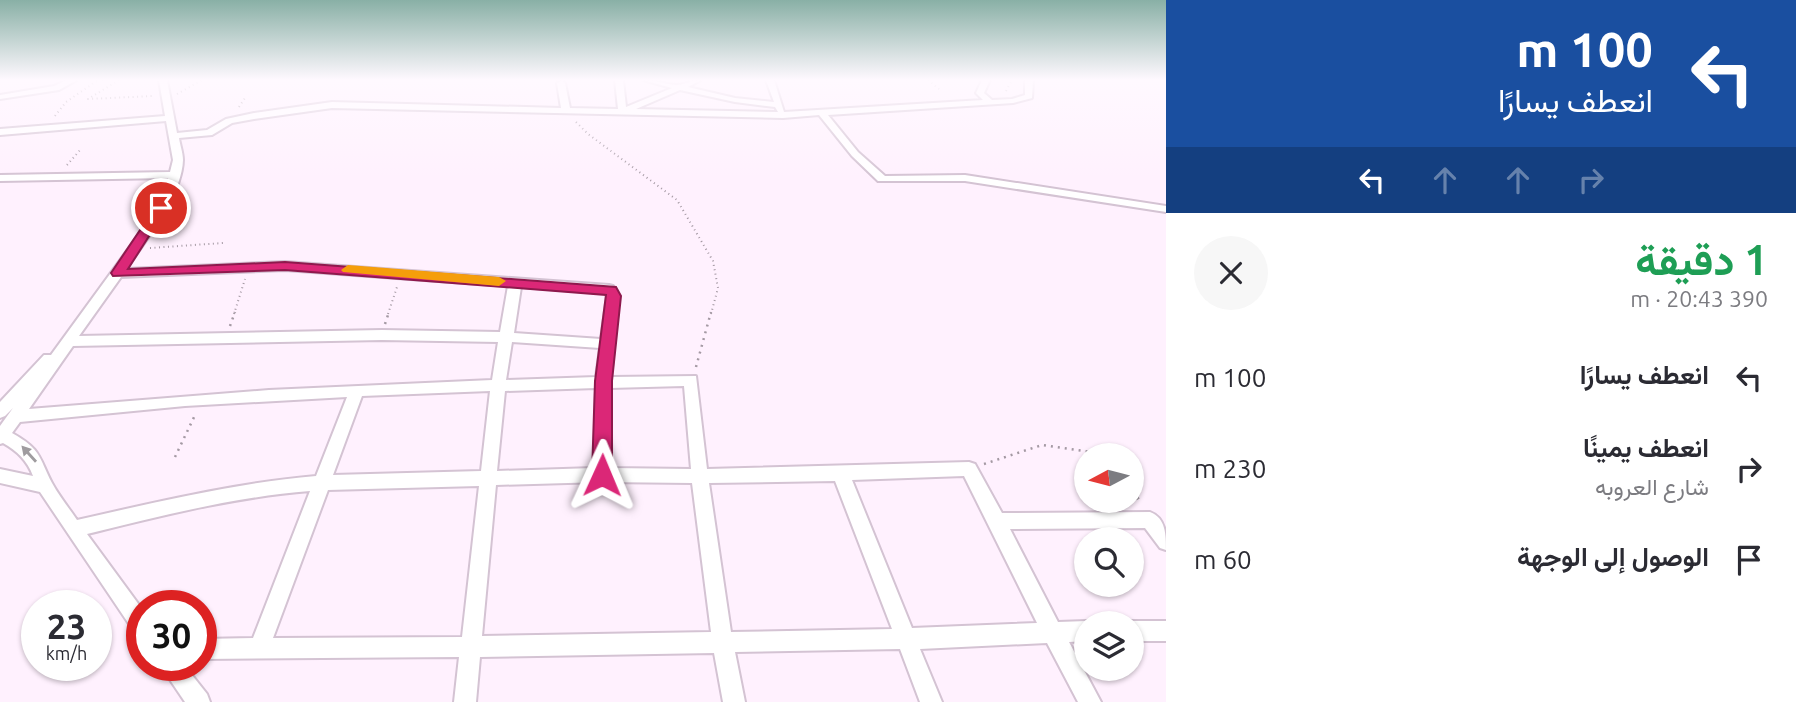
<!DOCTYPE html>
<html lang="ar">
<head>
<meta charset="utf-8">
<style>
  :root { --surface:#fff; --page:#f7f7f7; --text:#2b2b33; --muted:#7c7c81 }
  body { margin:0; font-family:Ubuntu,Vazirmatn,sans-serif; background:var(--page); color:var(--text); direction:rtl; height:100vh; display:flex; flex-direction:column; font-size:26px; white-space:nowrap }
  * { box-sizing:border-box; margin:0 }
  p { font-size:23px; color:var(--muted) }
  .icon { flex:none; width:38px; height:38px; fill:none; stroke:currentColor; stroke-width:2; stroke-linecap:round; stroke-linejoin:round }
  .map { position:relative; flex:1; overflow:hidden; direction:ltr }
  .drawer { display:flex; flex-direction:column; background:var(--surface); width:630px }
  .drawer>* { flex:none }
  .hud { background:#1a4fa0; color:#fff; overflow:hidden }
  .needle { width:46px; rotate:263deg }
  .tools { position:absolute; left:1074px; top:443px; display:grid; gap:14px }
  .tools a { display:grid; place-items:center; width:70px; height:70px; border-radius:50%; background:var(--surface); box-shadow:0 2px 5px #0004; font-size:35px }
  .speed { position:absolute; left:21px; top:590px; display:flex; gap:14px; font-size:35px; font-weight:700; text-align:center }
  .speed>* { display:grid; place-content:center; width:91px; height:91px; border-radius:50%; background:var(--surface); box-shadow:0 2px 5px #0004; line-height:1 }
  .speed small { font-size:18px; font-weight:400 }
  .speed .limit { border:10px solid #d22; background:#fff; color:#111 }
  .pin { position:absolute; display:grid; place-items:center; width:60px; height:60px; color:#fff; margin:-30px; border:4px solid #fff; border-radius:50%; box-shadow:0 2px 7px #0007 }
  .me { position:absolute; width:77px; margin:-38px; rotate:1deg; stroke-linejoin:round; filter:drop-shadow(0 0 5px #0008) }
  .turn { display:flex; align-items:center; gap:24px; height:147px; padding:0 28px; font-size:32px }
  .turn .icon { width:91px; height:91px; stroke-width:2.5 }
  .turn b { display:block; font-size:49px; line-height:60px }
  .lanes { display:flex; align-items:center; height:66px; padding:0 28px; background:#0003; justify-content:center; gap:35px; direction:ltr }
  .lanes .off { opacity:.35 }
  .round { display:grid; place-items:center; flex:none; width:74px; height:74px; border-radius:37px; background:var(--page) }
  .head { display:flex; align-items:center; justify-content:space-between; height:119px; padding:0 28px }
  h1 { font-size:42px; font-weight:700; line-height:52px; color:#1e9e55 }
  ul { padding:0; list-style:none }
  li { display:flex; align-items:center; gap:21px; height:91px; padding:0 28px }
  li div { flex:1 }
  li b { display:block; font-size:26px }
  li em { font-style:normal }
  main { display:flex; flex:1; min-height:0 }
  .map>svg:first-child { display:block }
</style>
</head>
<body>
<main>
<section class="drawer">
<div class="hud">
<div class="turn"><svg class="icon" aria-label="left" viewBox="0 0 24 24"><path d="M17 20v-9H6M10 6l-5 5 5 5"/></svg><div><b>100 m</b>انعطف يسارًا</div></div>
<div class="lanes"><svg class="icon" aria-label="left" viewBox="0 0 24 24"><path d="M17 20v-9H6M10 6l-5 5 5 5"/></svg><svg class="icon off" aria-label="ahead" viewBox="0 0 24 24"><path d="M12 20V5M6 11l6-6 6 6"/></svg><svg class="icon off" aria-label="ahead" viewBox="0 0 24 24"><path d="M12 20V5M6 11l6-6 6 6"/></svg><svg class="icon off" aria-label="right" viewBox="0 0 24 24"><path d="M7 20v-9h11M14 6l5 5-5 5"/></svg></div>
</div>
<div class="head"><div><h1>1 دقيقة</h1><p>390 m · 20:43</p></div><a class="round"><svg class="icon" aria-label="close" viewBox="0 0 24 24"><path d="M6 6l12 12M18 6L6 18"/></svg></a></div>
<ul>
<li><svg class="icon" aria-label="left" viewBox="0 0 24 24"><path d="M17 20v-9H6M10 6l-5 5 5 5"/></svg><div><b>انعطف يسارًا</b></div><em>100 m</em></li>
<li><svg class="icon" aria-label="right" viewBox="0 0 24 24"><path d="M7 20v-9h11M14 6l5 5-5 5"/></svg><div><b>انعطف يمينًا</b><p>شارع العروبه</p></div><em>230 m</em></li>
<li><svg class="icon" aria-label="arrive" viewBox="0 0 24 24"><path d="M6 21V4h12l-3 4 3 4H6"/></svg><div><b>الوصول إلى الوجهة</b></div><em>60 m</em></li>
</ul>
</section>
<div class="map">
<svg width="1166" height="702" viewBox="0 0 1166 702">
  <rect width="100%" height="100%" fill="#fff1fe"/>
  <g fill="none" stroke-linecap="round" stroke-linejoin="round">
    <defs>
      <g id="minor">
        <polygon points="67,80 77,80 59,90 0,99 0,95 54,86"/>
        <path d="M 159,80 L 167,80 L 177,133 L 207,130 L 226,119 L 254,113 L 332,102 L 561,108 L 557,83 L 561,81 L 565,83 L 570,108 L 618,109 L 615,80 L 623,80 L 626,107 L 672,88 L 643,80 C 655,80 668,85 678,85 C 686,84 692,80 701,80 L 688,87 L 735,98 L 774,102 L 766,80 L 774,80 L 784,112 L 983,100 L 976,93 L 982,80 L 990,80 L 984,93 L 992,100 L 1012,99 L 1025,95 L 1025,80 L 1033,80 L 1032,98 L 1013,103 L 828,115 L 858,152 L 885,176 L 965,175 L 1166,206 L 1166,212 L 965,181 L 878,181 L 852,156 L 819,115 L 783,118 L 332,108 L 254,119 L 232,123 L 212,135 L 179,138 C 180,145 183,153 183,160 C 182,195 146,240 126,269 L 285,262 L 609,285 L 613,286 L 619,296 L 611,377 L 696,376 L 707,469 L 969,462 L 975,464 L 1002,513 L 1150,512 C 1166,518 1166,535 1166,550 L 1160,548 L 1145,528 L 1010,529 L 1058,622 L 1087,621 L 1092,623 L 1087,623 L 1087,641 L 1069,642 L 1101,702 L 1078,702 L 1047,643 L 920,649 L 942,702 L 920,702 L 900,649 L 735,652 L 745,702 L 723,702 L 714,653 L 480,657 L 476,702 L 454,702 L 459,657 L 201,659 L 201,639 L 253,638 L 310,491 C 234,497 161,516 87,534 L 142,609 L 142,636 L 135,633 L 40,492 L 0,483 L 0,469 L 33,476 C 27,460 17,451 3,443 L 0,444 L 0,426 L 13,408 L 5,416 L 0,418 L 0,402 L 44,355 L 51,355 L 145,226 L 166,188 L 168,178 L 0,181 L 0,175 L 170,172 L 173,160 L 166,121 L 0,135 L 0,129 L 165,116 ZM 680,90 L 735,102 L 775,107 L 778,112 L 636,109 ZM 285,270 L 508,286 L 500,332 L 382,330 L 79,336 L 121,277 ZM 521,287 L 605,293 L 607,296 L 601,339 L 514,333 ZM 382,340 L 498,342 L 492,380 L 269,390 L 29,409 L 73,346 ZM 512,342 L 600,348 L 596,377 L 506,380 ZM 684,386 L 691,469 L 610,468 L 610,388 ZM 596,388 L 594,468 L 497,471 L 505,391 ZM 490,391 L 481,471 L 333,475 L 362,396 ZM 347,397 L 316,476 C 235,483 157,502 77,520 C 69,508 59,496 52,483 C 38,456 42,450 12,433 L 20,422 L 185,406 ZM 964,476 L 1037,623 L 912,628 L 852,480 ZM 835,481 L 892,629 L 731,632 L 709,483 ZM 602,482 L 692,483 L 711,632 L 482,636 L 496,485 ZM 479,486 L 462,637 L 273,638 L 328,490 Z"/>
        <polygon points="1132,621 1166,621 1166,641 1132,641 1132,623 1127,623"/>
        <polygon points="160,665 184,665 207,694 210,702 185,702"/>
      </g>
    </defs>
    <use href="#minor" stroke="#d4c3d3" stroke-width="4"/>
    <g stroke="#a499a3" stroke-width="2" stroke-dasharray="1 3.5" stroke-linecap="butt">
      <polyline points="102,80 116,80"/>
      <polyline points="119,80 88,99 153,96"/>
      <polyline points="928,80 939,89"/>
      <polyline points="1006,91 1012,80"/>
      <polyline points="177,94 202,80"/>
      <polyline points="239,107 245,98"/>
      <polyline points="55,116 66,102 98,80"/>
      <polyline points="576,122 588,134 677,200 713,261 718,288 711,314"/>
      <polyline points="67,165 81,149"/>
      <polyline points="150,248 223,243"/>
      <polyline points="234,314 245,279"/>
      <polyline points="388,314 397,287"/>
    </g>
    <g stroke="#a499a3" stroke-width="2.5" stroke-dasharray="2 5" stroke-linecap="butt">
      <polyline points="385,324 389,312"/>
      <polyline points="230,326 235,312"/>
      <polyline points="696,367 711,312"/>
      <polyline points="175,457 196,413"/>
      <polyline points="984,464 1042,445 1112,455"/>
    </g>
    <polyline stroke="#a499a3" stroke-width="3.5" stroke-dasharray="2.5 7" stroke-linecap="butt" points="1132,489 1141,504"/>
    <use href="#minor" fill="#fff" fill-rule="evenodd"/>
  </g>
  <defs><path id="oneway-solid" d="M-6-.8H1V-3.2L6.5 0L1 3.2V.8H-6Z" transform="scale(1.75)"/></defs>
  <use fill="#9f9c9f" href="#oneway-solid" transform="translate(29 454) rotate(-132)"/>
  <linearGradient id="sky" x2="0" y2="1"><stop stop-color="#89b0a6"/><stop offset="0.45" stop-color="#fff9ff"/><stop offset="1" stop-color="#fff9ff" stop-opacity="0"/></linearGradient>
  <rect width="1166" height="178" fill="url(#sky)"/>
  <polygon fill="#db2777" stroke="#8e194d" stroke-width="2" points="161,204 167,208 128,269 285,262 616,287 621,296 612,381 612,475 609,481 602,483 595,481 592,475 595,381 606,295 285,270 113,276 111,273 157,205"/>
  <polygon fill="#f59e0b" points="348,265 499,277 506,281 499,286 343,272 341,270"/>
</svg>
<div class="tools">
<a><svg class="needle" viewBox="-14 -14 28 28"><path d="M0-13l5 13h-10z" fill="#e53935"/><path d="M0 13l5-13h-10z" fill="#7c7c81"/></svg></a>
<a><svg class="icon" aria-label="search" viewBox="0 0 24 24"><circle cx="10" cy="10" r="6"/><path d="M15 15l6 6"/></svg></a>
<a><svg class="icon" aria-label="layers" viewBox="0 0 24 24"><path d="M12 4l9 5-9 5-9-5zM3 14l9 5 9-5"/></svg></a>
</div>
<div class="speed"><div>23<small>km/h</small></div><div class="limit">30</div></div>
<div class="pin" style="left:161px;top:208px;background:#d93025"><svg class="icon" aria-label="arrive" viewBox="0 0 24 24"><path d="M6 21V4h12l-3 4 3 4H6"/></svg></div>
<svg class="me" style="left:602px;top:475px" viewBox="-20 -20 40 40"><path d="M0-17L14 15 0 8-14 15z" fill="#db2777" stroke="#fff" stroke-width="4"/></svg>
</div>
</main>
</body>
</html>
